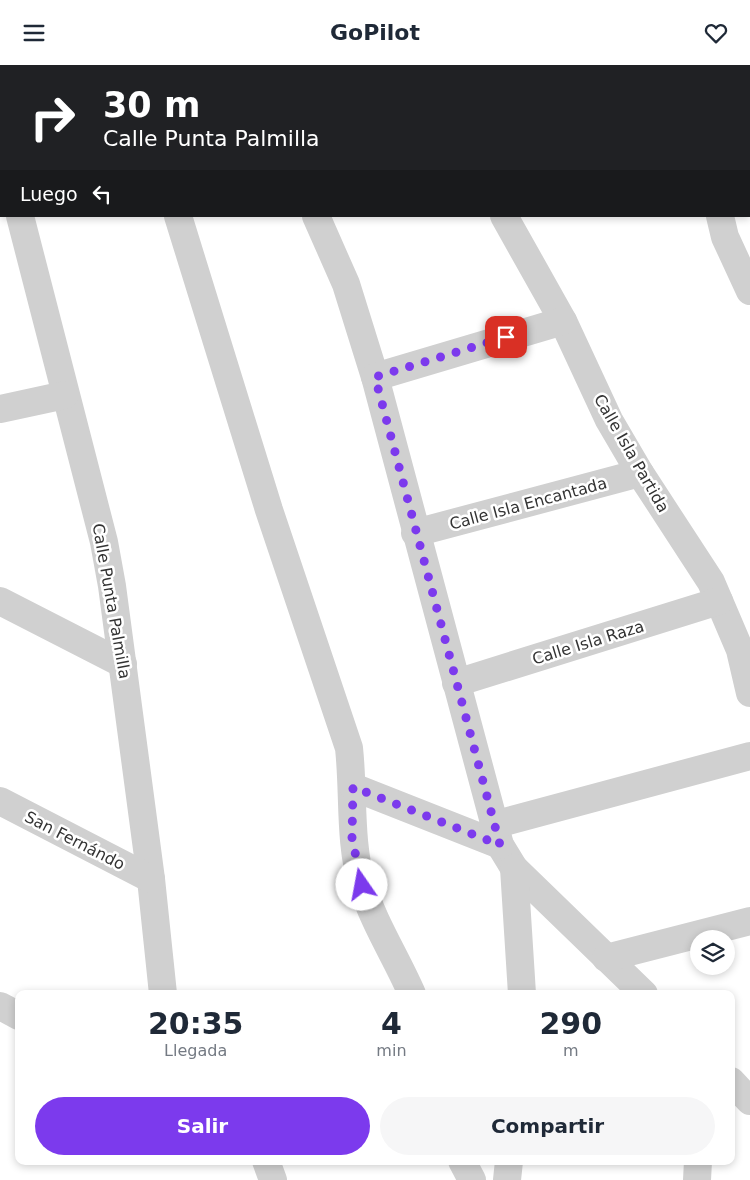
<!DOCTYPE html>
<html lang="es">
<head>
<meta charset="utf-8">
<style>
  :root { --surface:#fff; --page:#f6f6f7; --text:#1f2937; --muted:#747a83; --accent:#7c3aed }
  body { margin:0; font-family:"DejaVu Sans",sans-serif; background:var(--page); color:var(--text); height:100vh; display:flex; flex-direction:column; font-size:19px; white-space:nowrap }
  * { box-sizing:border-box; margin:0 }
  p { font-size:16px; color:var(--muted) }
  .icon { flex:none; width:28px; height:28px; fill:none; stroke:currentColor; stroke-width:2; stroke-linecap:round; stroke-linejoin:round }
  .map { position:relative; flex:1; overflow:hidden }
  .sheet { position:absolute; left:15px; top:925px; width:720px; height:175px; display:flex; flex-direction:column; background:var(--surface); border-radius:10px; box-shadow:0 2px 8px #0003 }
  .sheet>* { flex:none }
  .top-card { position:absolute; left:0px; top:0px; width:750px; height:152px; box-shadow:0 2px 8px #0003; background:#202124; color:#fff; overflow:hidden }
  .tools { position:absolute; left:690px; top:865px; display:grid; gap:10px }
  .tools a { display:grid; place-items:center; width:45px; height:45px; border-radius:50%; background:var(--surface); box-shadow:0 2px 8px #0003; font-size:25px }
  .pin { position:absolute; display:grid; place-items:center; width:42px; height:42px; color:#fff; margin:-21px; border-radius:10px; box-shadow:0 2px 8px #0006 }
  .me { position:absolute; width:55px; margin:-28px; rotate:348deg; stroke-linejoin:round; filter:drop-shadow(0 0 4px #0008) }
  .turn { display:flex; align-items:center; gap:18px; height:105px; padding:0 20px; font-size:22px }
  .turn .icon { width:65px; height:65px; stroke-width:2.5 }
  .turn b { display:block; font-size:35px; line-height:42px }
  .then { display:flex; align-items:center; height:48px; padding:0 20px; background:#0003; gap:10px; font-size:19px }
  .eta { display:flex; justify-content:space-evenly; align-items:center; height:85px; text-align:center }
  .eta b { font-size:30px; font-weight:600; line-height:35px }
  .action { display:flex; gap:10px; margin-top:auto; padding:10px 20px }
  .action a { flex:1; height:58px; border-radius:30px; background:var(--accent); color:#fff; font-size:20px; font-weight:600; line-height:58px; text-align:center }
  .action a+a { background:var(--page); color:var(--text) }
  header { display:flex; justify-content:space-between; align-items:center; height:65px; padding:0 20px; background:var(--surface); font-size:22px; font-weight:600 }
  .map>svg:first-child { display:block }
</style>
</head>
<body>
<header><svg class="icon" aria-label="menu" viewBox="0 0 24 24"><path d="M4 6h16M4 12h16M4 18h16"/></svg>GoPilot<svg class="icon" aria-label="heart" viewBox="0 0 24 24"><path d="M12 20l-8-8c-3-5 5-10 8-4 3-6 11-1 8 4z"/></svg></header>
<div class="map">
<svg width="750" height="1115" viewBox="0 0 750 1115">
  <rect width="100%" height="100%" fill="#fff"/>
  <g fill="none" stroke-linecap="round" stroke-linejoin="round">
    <g stroke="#d0d0d0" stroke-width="28">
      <polyline points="120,0 120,1"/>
      <polyline points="252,0 252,1"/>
      <polyline points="461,0 461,1"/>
      <polyline points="683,0 683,1"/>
      <polyline points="0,70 1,75"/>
      <polyline points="20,151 104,477 112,521 151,814 163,929"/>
      <path d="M 178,151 L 269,445 L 349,683 C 354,729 349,776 362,820 C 374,859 396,892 412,929"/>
      <polyline points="316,151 346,219 375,312 500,780 514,803 644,929"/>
      <polyline points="504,151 563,256 609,355 640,408 711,517 740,585 750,628"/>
      <polyline points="720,151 725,172 750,226"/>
      <polyline points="375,312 563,256"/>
      <polyline points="0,344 65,330"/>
      <polyline points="415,468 640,408"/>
      <polyline points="0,536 123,599"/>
      <polyline points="456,618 719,536"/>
      <polyline points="353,722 500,780"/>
      <polyline points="0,736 151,814"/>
      <polyline points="493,760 750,691"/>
      <polyline points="514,803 522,929"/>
      <polyline points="606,893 750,856"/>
      <polyline points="0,941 19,951"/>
      <polyline points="731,1016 750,1036"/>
      <polyline points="266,1096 273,1115"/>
      <polyline points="462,1096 472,1115"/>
      <polyline points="507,1115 509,1096"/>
      <polyline points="697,1115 698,1096"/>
    </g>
  </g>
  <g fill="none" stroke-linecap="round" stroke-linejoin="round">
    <polyline stroke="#7c3aed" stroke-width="9" stroke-dasharray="0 16.2" points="362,820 352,773 353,722 500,780 375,312 506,272"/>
  </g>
  <g text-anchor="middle" stroke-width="5" stroke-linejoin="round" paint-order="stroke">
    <g font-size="16" fill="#333" stroke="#fff">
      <text transform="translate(632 388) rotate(60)" y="6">Calle Isla Partida</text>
      <text transform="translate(528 438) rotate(-15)" y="6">Calle Isla Encantada</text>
      <text transform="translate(112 536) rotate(80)" y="6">Calle Punta Palmilla</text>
      <text transform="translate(588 577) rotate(-17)" y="6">Calle Isla Raza</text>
      <text transform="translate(75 775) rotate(27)" y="6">San Fernándo</text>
    </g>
  </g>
</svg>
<div class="tools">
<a><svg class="icon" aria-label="layers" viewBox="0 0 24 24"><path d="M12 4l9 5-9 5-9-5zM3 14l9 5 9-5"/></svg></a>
</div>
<div class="pin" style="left:506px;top:272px;background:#d93025"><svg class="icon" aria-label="arrive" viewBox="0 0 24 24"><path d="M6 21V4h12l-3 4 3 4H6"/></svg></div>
<svg class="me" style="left:362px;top:820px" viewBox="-20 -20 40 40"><circle r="19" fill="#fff"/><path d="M0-13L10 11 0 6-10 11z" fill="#7c3aed"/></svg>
<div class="top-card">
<div class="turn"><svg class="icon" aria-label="right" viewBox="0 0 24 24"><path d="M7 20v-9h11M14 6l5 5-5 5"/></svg><div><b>30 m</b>Calle Punta Palmilla</div></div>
<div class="then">Luego<svg class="icon" aria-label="left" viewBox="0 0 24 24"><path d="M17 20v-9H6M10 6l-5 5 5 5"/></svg></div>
</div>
<section class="sheet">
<div class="eta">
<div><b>20:35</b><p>Llegada</p></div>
<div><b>4</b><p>min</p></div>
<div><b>290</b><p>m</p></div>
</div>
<div class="action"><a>Salir</a><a>Compartir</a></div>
</section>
</div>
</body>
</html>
